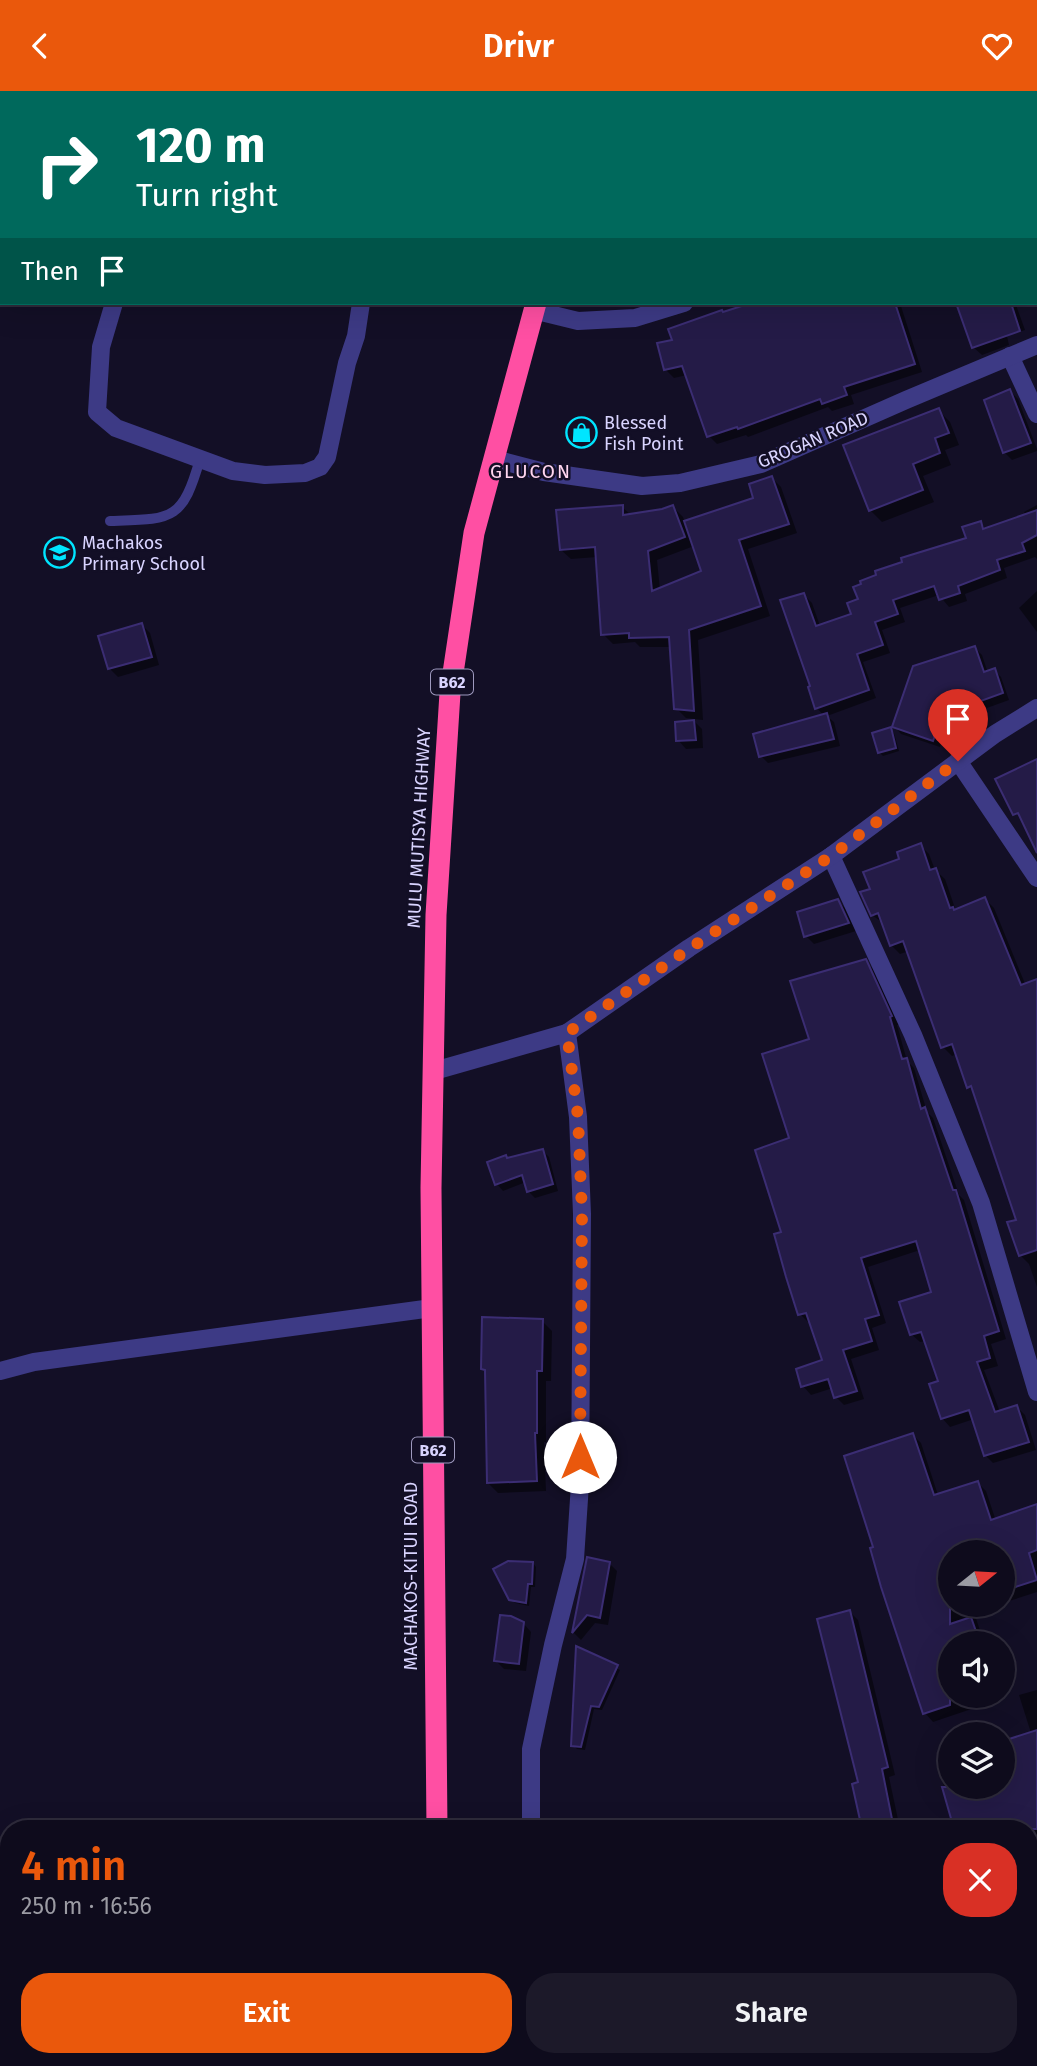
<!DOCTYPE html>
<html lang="en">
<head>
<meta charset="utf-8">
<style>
  :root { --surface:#0e0b1c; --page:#1c1929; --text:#f1f3f6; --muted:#9b9ba3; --line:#2e2b3b; --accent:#ea580c }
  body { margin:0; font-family:"Fira Sans",sans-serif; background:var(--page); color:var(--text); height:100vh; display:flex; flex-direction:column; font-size:26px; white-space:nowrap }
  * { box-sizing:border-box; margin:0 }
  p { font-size:23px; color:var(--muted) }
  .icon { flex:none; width:38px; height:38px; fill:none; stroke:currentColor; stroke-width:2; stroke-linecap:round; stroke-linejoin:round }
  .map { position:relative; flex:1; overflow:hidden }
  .sheet { position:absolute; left:0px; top:1729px; width:1038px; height:247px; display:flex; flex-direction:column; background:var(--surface); border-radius:28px 28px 0 0; box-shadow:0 7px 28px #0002,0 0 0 2px var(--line) }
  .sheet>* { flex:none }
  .guide { position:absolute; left:0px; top:0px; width:1038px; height:214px; box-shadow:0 7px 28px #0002,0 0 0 2px var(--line); background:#00695c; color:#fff; overflow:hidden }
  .needle { width:46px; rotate:72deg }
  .tools { position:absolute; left:938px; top:1449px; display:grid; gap:14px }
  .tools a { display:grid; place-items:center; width:77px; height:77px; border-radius:50%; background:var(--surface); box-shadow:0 7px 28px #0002,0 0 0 2px var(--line); font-size:35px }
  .pin { position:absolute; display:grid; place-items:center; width:60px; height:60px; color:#fff; margin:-72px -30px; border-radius:50% 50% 50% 0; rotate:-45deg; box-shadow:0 0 7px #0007 }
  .pin .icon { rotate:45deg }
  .me { position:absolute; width:77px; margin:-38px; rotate:0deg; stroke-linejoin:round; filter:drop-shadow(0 0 5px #0008) }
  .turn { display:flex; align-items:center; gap:24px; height:147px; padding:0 21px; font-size:32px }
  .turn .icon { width:91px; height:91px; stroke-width:2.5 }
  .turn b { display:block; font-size:49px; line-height:60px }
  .then { display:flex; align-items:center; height:66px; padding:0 21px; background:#0003; gap:14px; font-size:26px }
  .round { display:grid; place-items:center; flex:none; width:74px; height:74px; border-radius:28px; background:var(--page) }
  .headline { display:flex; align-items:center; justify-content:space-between; height:119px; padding:0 21px }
  h1 { font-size:42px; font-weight:600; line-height:52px; color:var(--accent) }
  .button { display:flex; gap:14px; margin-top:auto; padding:14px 21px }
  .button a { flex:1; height:80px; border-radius:28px; background:var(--accent); color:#fff; font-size:28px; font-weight:600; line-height:80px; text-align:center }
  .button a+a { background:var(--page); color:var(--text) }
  header { display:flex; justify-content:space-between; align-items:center; height:91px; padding:0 21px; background:var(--accent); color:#fff; font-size:32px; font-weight:600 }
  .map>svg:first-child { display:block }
</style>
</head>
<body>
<header><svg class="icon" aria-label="back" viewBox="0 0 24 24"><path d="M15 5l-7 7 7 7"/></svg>Drivr<svg class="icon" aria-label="heart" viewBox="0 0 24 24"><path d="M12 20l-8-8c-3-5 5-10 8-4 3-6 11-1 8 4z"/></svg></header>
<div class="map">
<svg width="1037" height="1975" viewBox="0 0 1037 1975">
  <rect width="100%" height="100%" fill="#130f26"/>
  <g fill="#0007" fill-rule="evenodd">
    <polygon points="413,0 443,0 443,2"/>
    <polygon points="493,0 525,0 493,2"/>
    <polygon points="636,0 722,0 722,2 635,2"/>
    <polygon points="1036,108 1037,109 1036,208"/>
    <polygon points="756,212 900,212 922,281 851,304 854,313 832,320 828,316 748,346 746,344 717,353 709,345 687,284 674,287 665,278 675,250 724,223"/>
    <polygon points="958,212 1024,212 1016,214 1025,239 1007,245 1009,254 982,264 973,256"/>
    <polygon points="1010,300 1018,308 1037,358 1037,360 1012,369 1004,361"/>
    <polygon points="938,319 950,331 959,354 945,359 951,374 923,385 934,411 882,431 870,419"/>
    <path d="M 772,387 L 781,396 L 797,442 L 748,458 L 770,525 L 698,549 L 703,629 L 686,627 L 676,617 L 672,556 L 640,556 L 635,551 L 613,553 L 603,543 L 597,466 L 571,468 L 561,459 L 622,416 L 631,424 L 673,416 L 683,426 L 685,432 L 756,408 ZM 694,455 L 703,481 L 660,499 L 657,469 Z"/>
    <polygon points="1037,414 1037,468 1035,466 1004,477 1007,487 965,503 967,510 949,516 939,504 900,517 905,531 882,539 890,562 863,571 876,607 827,625 834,631 840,655 768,672 761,665 824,625 817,617 810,597 812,596 804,504 812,512 820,535 854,524 968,448 980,432 987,439 1026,425 1024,421"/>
    <polygon points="1037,500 1037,541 1019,517"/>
    <polygon points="142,534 150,542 159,574 118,586 110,578 100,546"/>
    <polygon points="975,557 982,564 988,582 994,579 1001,586 1009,609 948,631 940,656 901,643 894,635"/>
    <polygon points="694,630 702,638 703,657 686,658 678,649"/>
    <polygon points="890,638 894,642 899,660 883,665 879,661"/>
    <polygon points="920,754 929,763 935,779 945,788 956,820 985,808 994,817 1026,895 1037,890 1037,1196 1029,1173 1021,1165 1010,1133 1018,1130 975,1002 969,996 957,963 952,965 943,956 909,860 900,863 891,854 883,832 872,824 872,800 901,769"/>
    <polygon points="838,810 846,818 856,840 814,853 806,845"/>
    <polygon points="865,870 874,879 899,934 897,934 907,970 914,977 927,1021 933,1027 959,1104 964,1109 1006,1248 991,1253 998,1275 984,1279 1000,1321 1017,1316 1025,1324 1036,1359 993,1372 985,1364 974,1328 950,1336 942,1327 940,1291 926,1250 920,1251 911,1243 933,1202 920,1159 868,1176 886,1232 872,1237 879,1259 851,1268 864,1308 844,1314 836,1306 833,1297 811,1304 803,1295 824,1271 811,1231 808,1231 800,1223 783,1142 791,1048 811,949"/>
    <polygon points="542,1059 549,1066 558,1100 535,1107 528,1100 526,1091 503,1100 497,1093 508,1069"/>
    <polygon points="542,1230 552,1240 551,1290 546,1290 546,1351 544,1351 546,1400 498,1402 488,1392 487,1281 483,1278"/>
    <polygon points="913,1344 921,1352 938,1404 978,1392 986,1400 996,1430 1037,1415 1037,1501 1003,1512 1003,1461 950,1461 950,1514 996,1514 974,1521 984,1552 950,1552 950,1605 1000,1605 1001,1608 933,1631 925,1622 872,1458 875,1457"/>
    <polygon points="588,1468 609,1472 617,1480 608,1534 595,1532 581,1549 574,1542"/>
    <polygon points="533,1472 536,1476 535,1496 531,1496 529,1515 515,1512 511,1508"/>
    <polygon points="850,1521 858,1529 895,1684 889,1686 900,1738 863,1738"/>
    <polygon points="523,1532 531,1541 526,1580 504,1578 496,1570"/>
    <polygon points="578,1558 620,1579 602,1619 594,1618 585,1659 577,1658 573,1654"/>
    <polygon points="1037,1599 1037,1828 1029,1831 1029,1738 957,1738 937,1673 950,1668 950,1696 1003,1696 1003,1651 1031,1642 1019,1604"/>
    <polygon points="1037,1878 1037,1975 1031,1975 1027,1967 1029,1967 1029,1881"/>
    <polygon points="891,1967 975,1967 978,1975 893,1975"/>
  </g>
  <g fill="#241b47" stroke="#3b2d73" stroke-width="2">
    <polygon points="751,212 895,212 915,273 844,296 847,304 822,313 820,308 738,338 737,336 707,346 682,275 664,279 657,252 672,249 668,238 722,219 723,221"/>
    <polygon points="956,212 1011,212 1020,240 972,257"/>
    <polygon points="1010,298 1031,352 1003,362 984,309"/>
    <polygon points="939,317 949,342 935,347 940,362 913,373 923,399 869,420 843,354"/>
    <polygon points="772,385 789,433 739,449 761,515 689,539 694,620 674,618 669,546 629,547 629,542 601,544 595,456 560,459 556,419 623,414 623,424 662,418 673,414 685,446 648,460 652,500 701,480 684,430 753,407 749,393"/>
    <polygon points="1037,419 1037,444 1022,452 1025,460 997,469 1000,479 958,495 960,502 939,509 934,495 893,509 898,523 875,531 883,554 857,563 869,599 815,618 808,596 810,595 780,509 804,502 816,535 851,523 847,512 858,508 853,496 861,493 860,490 876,484 875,480 902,471 901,467 966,447 962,436 981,430 983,438"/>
    <polygon points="142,532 152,566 108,578 98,545"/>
    <polygon points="975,555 984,581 995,577 1003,602 942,624 933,650 892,636 913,575"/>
    <polygon points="827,622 834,648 759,666 753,643"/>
    <polygon points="694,629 696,649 676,650 675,631"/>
    <polygon points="891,636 896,657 878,662 872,642"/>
    <polygon points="1037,668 1037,762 1018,722 1013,724 995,688"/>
    <polygon points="921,752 930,779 936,777 950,817 953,816 954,819 985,806 1021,894 1037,888 1037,1159 1019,1165 1007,1131 1016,1129 971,995 967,997 952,953 941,957 903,850 890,855 878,822 871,825 860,801 870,798 863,781 899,768 897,761"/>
    <polygon points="838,808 849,832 804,846 797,821"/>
    <polygon points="866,868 892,925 890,926 902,968 907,967 921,1018 925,1016 953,1099 956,1099 999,1240 984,1245 990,1267 977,1271 995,1321 1017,1314 1029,1351 984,1365 969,1319 941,1328 929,1293 938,1290 921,1241 910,1244 899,1211 931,1201 916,1150 861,1167 879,1224 865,1228 872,1250 843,1259 857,1300 834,1307 828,1288 801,1296 796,1278 822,1269 806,1222 798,1224 786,1186 774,1143 781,1141 755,1059 789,1047 762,963 809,948 790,890"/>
    <polygon points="543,1058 553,1093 527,1101 522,1084 495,1094 487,1071 506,1064 507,1067"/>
    <polygon points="482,1226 543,1228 542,1280 537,1280 537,1342 535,1342 537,1390 487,1392 485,1279 481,1278"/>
    <polygon points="913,1342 934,1404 978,1390 991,1429 1037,1413 1037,1459 1029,1462 1037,1489 1003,1500 1003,1461 950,1461 950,1533 971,1526 980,1552 950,1552 950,1614 923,1623 881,1496 870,1457 873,1456 844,1365"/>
    <polygon points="587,1466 610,1471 600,1527 587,1524 572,1542"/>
    <polygon points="508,1470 533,1471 532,1493 528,1493 526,1512 509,1509 493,1478"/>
    <polygon points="850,1519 888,1676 882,1678 894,1738 862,1738 852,1693 858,1691 817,1528"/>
    <polygon points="500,1524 511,1525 524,1531 519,1573 494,1570"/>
    <polygon points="576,1555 618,1574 599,1616 591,1615 581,1656 571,1655"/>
    <polygon points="1037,1639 1037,1738 954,1738 942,1696 1003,1696 1003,1650"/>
  </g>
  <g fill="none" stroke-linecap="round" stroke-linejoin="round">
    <path stroke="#3d3a85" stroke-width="10" d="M 110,430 C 172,428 182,431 200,368"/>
    <g stroke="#3d3a85" stroke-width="18">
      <polyline points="0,30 2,30"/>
      <polyline points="1036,87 1037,87"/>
      <polyline points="114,212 101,256 97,321 116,337 233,380 265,384 305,382 320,376 327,366 347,272 356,245 361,212"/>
      <polyline points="533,219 578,230 635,227 684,212"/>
      <polyline points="1010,265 1037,323"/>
      <polyline points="495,368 544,381 642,395 680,392 761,373 906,309 1037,254"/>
      <polyline points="958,670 1037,787"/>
      <polyline points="831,765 913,944 981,1112 1037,1301"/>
      <polyline points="567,942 689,857 831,765 995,643 1037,617"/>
      <polyline points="434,980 567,942 578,1026 582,1123 580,1393 575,1468 553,1554 531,1658 531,1738"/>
      <polyline points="0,1280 34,1271 432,1217"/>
      <polyline points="491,1975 496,1967"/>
    </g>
    <g stroke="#ff4fa3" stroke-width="21">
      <polyline points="581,2 581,0"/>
      <polyline points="437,1738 431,1097 436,824 450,602 474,442 536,212"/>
      <polyline points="443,1967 443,1975"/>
    </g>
  </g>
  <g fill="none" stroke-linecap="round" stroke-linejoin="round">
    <polyline stroke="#ea580c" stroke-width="12" stroke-dasharray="0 21.6" points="580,1366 582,1123 578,1026 567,942 690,857 831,765 958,670"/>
  </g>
  <defs>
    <symbol id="shop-ring" viewBox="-11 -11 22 22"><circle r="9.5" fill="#130f26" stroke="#00e5ff" stroke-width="1.5"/><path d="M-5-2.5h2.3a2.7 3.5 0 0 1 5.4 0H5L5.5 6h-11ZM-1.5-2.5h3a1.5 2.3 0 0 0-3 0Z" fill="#00e5ff"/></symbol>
    <symbol id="school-ring" viewBox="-11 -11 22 22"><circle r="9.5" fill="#130f26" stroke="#00e5ff" stroke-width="1.5"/><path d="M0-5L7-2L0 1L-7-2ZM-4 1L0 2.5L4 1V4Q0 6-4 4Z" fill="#00e5ff"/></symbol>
  </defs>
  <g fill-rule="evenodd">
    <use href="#shop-ring" x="564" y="324" width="35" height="35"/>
    <use href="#school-ring" x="42" y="444" width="35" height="35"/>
  </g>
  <g text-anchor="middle" stroke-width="5" stroke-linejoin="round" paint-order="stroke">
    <g fill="#130f26" stroke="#9e99be" stroke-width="2">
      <rect x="431" y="578.5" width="42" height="25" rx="5"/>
      <rect x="412" y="1346.5" width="42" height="25" rx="5"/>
    </g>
    <g font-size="16" font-weight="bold" fill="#d9d4ff">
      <text x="452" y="597">B62</text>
      <text x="433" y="1365">B62</text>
    </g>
    <g font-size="18" fill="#d9d4ff" stroke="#130f26" text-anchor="start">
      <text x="604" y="338">Blessed<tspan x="604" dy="21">Fish Point</tspan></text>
      <text x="82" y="458">Machakos<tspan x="82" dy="21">Primary School</tspan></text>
    </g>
    <g font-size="18" fill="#d9d4ff" stroke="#130f26">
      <text transform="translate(813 349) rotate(-23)" y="6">GROGAN ROAD</text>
      <text transform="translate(419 737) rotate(-87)" y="6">MULU MUTISYA HIGHWAY</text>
      <text transform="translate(411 1485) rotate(-90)" y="6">MACHAKOS-KITUI ROAD</text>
    </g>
    <g font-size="19" letter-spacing="2" fill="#ffd6f0" stroke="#130f26">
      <text x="531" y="387">GLUCON</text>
    </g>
  </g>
</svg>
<div class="tools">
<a><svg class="needle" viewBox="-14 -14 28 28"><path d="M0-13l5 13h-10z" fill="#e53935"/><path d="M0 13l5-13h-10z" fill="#9b9ba3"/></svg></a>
<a><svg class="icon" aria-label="sound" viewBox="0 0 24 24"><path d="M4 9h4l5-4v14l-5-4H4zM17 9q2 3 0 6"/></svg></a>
<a><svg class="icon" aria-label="layers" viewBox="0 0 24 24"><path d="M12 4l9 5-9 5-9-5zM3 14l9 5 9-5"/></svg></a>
</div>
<div class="pin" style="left:958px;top:670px;background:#d93025"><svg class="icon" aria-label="arrive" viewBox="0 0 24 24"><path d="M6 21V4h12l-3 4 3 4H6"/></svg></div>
<svg class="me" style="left:580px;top:1366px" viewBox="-20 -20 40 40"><circle r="19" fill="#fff"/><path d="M0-13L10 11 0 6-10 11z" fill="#ea580c"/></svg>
<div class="guide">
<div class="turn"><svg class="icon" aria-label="right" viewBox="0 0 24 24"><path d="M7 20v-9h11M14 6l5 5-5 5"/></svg><div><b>120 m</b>Turn right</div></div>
<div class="then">Then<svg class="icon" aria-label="arrive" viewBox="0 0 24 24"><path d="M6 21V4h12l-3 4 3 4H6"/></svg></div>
</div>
<section class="sheet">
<div class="headline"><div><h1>4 min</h1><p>250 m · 16:56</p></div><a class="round" style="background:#d93025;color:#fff"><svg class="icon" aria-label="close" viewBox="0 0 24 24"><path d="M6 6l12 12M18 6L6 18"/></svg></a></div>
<div class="button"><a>Exit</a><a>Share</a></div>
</section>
</div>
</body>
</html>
